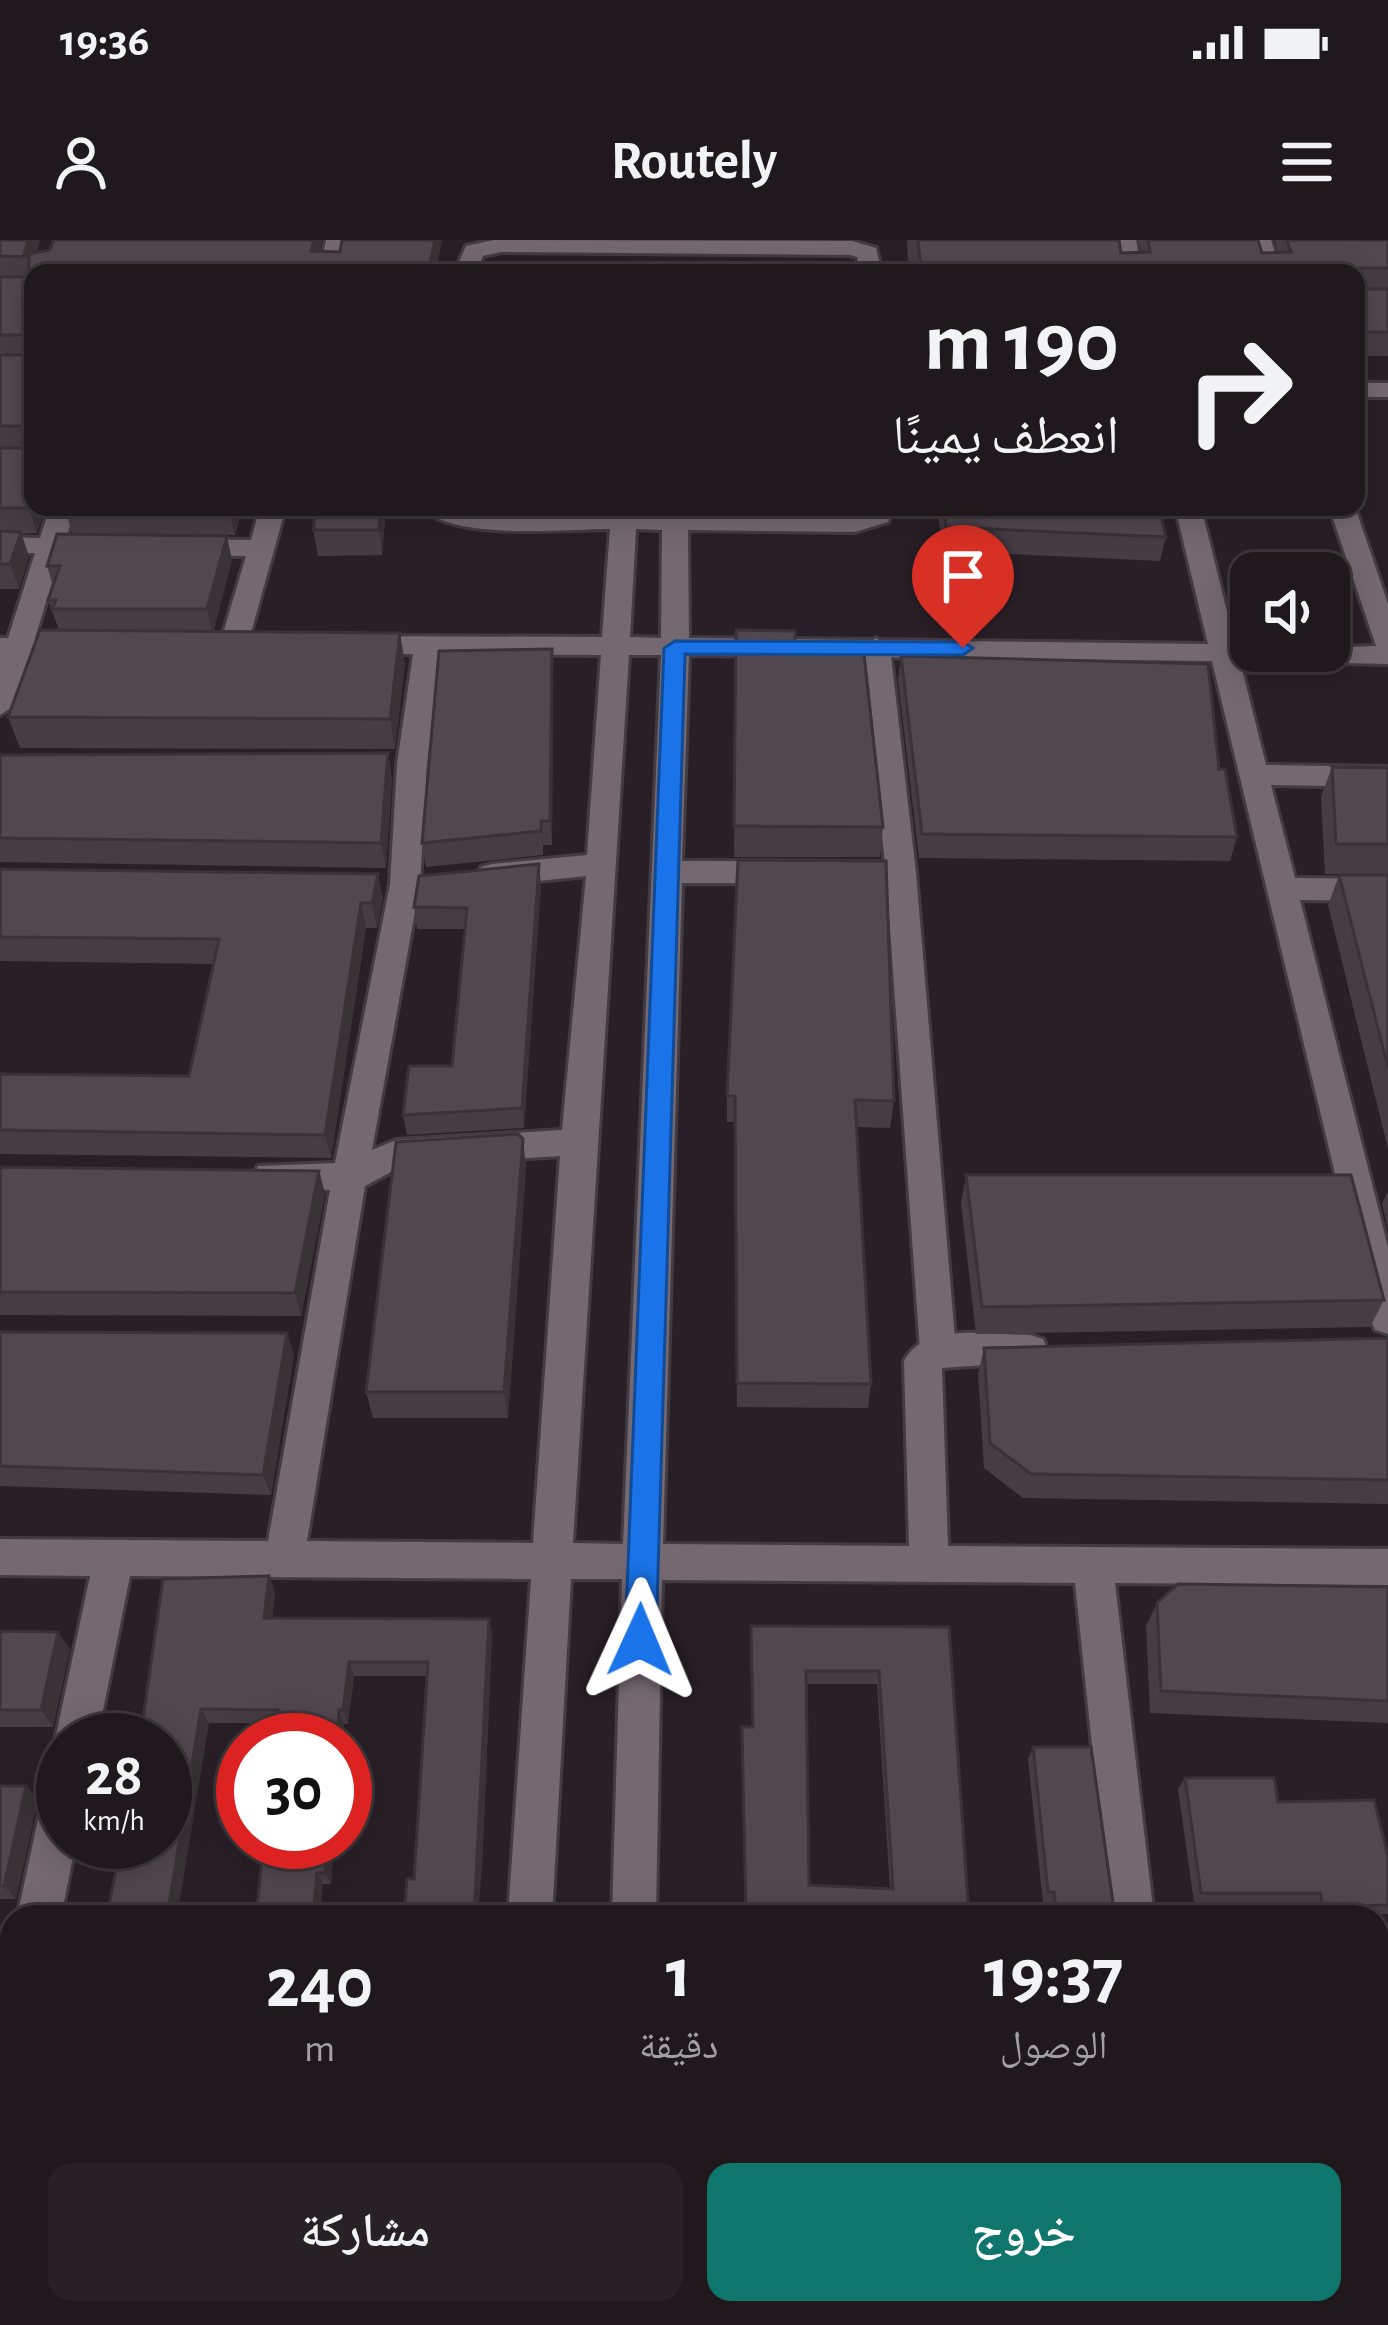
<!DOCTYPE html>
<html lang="ar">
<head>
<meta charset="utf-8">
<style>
  :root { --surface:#1f181d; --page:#272126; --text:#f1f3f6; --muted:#a1a0a4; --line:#3c373b; --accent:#0f766e }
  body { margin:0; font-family:"Alegreya Sans","Noto Naskh Arabic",sans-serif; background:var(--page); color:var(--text); direction:rtl; height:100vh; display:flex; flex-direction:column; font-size:45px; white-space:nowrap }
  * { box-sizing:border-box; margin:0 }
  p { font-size:39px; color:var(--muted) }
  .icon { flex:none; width:66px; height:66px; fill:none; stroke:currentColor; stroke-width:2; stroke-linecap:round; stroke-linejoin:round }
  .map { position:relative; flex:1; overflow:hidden; direction:ltr }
  .drawer { position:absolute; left:0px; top:1665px; width:1389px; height:420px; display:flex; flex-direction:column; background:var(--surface); border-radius:36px 36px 0 0; box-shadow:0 6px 30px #0003,0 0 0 3px var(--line); direction:rtl }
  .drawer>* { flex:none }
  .banner { position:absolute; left:24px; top:24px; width:1341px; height:252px; border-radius:24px; box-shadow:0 6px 30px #0003,0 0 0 3px var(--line); direction:rtl; background:#1f181d; color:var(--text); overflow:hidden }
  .buttons { position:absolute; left:1230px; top:312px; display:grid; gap:24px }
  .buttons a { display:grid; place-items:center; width:120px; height:120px; border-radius:24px; background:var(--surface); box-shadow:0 6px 30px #0003,0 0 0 3px var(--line); font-size:60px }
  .speed { position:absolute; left:36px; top:1473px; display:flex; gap:24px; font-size:60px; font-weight:700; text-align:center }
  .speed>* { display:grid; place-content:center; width:156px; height:156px; border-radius:50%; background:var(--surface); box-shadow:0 6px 30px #0003,0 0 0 3px var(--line); line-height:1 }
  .speed small { font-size:30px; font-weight:400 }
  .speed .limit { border:18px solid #d22; background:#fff; color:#111 }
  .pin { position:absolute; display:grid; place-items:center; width:102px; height:102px; color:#fff; margin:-123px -51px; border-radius:50% 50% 50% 0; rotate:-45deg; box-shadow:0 0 12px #0007 }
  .pin .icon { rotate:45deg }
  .me { position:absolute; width:132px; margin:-66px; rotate:1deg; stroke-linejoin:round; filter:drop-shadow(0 0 9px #0008) }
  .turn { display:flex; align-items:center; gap:42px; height:252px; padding:0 48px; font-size:54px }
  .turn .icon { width:156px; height:156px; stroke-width:2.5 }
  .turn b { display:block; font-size:84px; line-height:102px }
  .eta { display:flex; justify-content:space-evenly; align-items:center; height:204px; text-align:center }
  .eta b { font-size:72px; font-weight:600; line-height:84px }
  .primary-button { display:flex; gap:24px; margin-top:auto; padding:24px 48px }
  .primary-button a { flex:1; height:138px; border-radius:24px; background:var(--accent); color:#fff; font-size:48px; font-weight:600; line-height:138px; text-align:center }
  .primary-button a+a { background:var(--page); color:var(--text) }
  .status { display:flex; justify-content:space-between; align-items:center; height:84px; padding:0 60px; background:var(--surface); direction:ltr }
  .status svg { height:33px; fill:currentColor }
  header { display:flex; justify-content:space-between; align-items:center; height:156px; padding:0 48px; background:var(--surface); font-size:54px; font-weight:600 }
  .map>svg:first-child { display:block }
</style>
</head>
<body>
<div class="status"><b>19:36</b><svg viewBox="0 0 49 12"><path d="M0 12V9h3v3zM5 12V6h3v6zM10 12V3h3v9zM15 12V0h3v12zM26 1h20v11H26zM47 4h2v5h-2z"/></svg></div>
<header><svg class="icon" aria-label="menu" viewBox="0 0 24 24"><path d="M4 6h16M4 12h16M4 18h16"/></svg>Routely<svg class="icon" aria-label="person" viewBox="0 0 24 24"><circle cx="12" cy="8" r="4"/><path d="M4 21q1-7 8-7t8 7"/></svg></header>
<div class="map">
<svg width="1388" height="2085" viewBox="0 0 1388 2085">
  <rect width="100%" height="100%" fill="#292027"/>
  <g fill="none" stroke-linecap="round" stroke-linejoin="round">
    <defs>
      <polygon id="pedestrian" points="876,398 890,407 916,633 956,1111 951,1122 938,1127 925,1122 920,1111 886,633 862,407"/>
      <g id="minor">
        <polygon points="326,0 348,0 341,33 319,33"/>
        <polygon points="494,0 852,1 876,8 882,33 860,33 857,17 850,15 501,12 483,16 476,33 454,33 466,6"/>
        <polygon points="1114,0 1136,0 1142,33 1120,33"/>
        <polygon points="1249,0 1271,0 1281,33 1259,33"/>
        <rect x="1356" y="143" width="32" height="14"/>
        <polygon points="50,267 76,267 66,298 99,298 112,306 99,314 61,313 35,398 80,398 94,407 80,416 30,416 14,466 0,475 0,398 8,398 35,313 0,313 0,297 40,298"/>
        <polygon points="260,267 286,267 247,407 233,416 219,407 246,316 184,315 171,307 184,299 251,300"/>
        <path d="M 422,267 L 611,274 L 611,267 L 637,267 L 636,274 L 662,274 L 662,267 L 688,267 L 688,274 L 854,276 L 868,272 L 869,267 L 895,267 L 888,282 L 855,292 L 688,290 L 689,398 L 1208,404 L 1175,267 L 1201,267 L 1235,404 L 1251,404 L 1251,411 L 1376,406 L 1329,267 L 1355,267 L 1388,364 L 1388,424 L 1240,421 L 1266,525 L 1388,527 L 1388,547 L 1271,545 L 1295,638 L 1388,639 L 1388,661 L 1300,660 L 1388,1007 L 1388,1094 L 1375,1090 L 1370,1079 L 1212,421 L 689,415 L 682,621 L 901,622 L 912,625 L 916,633 L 912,641 L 901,644 L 682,643 L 663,1304 L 909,1306 L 904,1121 C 924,1081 993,1095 1030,1095 L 1043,1099 L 1048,1110 L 1043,1121 L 942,1128 L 948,1306 L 1388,1309 L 1388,1345 L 1115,1343 L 1154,1677 L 1110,1677 L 1075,1343 L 662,1340 L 656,1677 L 612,1677 L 622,1339 L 571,1339 L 552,1677 L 508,1677 L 531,1339 L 130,1336 L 97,1500 L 63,1500 L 61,1514 L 55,1500 L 90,1336 L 0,1335 L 0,1299 L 268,1301 L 330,950 L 258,946 L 253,936 L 258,926 L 335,923 L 390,644 L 397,524 L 413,414 L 352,414 L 338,405 L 352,396 L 602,397 L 610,289 C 564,289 451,301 422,267 ZM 636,289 L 662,290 L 661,398 L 630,397 ZM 440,414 L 601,415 L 587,615 L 492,624 L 481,627 L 477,635 L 481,643 L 492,646 L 586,636 L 562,890 L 396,900 L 372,910 L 420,644 L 427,524 ZM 629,415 L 661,415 L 623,1304 L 573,1303 ZM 560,916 L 533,1303 L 307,1301 L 365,946 L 402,926 Z"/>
        <polygon points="63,1540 63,1602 76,1602 61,1677 17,1677 42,1561 48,1546"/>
        <polygon points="0,1742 12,1742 12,1882 0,1887"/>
        <polygon points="482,2073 532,2073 531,2085 481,2085"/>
        <rect x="600" y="2073" width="50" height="12"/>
        <polygon points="1151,2073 1201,2073 1202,2085 1152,2085"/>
      </g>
    </defs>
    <use href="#pedestrian" stroke="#433b42" stroke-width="6"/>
    <use href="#minor" stroke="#433b42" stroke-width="6"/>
    <use href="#pedestrian" fill="#746971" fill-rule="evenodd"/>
    <use href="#minor" fill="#746971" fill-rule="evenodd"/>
  </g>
  <g fill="#463d44" fill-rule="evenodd">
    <polygon points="0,0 40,0 37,12 322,0 320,11 436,33 33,33 37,293 21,294 29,317 19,349 0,349"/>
    <polygon points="907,0 1119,0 1121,13 1142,13 1139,0 1258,0 1262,13 1278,13 1275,0 1388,0 1388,116 1356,116 1356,33 917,33 916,22 908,22"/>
    <polygon points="65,267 243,267 235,295 72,294"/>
    <polygon points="386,267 382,315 318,316 313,290"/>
    <polygon points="937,267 1159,267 1166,297 1160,321 943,311"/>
    <polygon points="232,320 213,391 405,424 395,509 20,508 8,477 59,390 48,360 53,346 47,326"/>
    <polygon points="736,390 795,404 883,587 880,617 734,617"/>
    <polygon points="552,409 553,433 552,605 543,605 543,615 426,627 422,603"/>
    <polygon points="901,416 1219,529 1237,597 1230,621 919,618 898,440"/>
    <polygon points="388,513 392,538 386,628 0,622 0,515"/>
    <polygon points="1332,527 1388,528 1388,634 1325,634 1321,557"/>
    <polygon points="0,629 383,658 377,688 366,688 331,918 0,914 0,834 189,836 214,724 0,721"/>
    <polygon points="1339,635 1388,635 1388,909 1328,665"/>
    <polygon points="541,645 524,888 407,895 403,875 452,826 465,689 417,689 414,667"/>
    <polygon points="727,856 894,861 890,888 857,887 871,1144 868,1168 737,1167 734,882 727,882"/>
    <polygon points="523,899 526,928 508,1178 373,1178 366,1152"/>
    <polygon points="0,927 319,931 325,954 301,1076 0,1075"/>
    <polygon points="966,935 1384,1060 1370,1087 976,1094 961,963"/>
    <polygon points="1388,951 1388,989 1382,964"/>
    <polygon points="0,1092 294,1114 271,1255 0,1246"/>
    <polygon points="1388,1098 1388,1264 1023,1258 984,1228 978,1134 984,1108"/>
    <polygon points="1388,1347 1388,1483 1150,1473 1146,1386 1157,1363"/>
    <polygon points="275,1351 272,1378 492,1393 482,1627 414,1639 427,1436 354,1436 348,1484 344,1484 343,1500 275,1500 276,1483 209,1483 165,1500"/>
    <path d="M 751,1386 L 949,1387 L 969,1677 L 745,1677 L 742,1499 L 742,1487 L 752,1487 ZM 806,1444 L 877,1444 L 890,1649 L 809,1645 Z"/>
    <polygon points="0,1391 70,1409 53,1487 0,1487"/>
    <polygon points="1033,1507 1115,1677 1050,1677 1049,1663 1043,1663 1028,1519"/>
    <polygon points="1185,1538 1278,1562 1388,1616 1388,1674 1314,1677 1311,1663 1194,1662 1178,1549"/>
    <polygon points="0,1546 26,1546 38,1560 16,1659 0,1659"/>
    <polygon points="264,1602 334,1602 331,1644 323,1644"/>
    <polygon points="1090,2073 1155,2073 1156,2085 1091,2085"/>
  </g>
  <g fill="#393237">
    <polygon points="28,0 40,0 33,31 29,17 24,17"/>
    <polygon points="314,0 322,0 316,33 311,11"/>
    <polygon points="435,0 442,0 436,33 428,33"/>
    <polygon points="33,256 33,267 46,267 37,293 29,268"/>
    <polygon points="230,267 243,267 235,295 229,270"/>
    <polygon points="380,267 386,267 382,315 379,290"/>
    <polygon points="21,292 29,317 19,349 10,324"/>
    <polygon points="227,296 232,320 213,394 207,369"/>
    <polygon points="400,393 405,424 395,509 390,479"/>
    <polygon points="552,409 553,433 552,605 550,581"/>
    <polygon points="388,513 392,538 386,628 381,603"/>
    <polygon points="539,624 541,645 524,888 522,868"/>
    <polygon points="378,634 383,658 377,688 372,663"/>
    <polygon points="361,663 366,688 331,918 325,895"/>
    <polygon points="523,899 526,928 508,1178 504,1152"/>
    <polygon points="319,931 325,954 301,1076 295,1053"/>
    <polygon points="287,1093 294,1114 271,1255 263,1235"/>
    <polygon points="269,1336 275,1351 271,1392 264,1378"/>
    <polygon points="489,1379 492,1393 482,1627 478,1677 474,1677"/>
    <polygon points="58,1392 70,1409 53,1487 41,1470"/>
    <polygon points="349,1422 354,1436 348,1484 343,1470"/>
    <polygon points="201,1469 209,1483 177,1677 167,1677"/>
    <polygon points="339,1470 344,1484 343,1500 337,1500"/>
    <polygon points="26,1546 38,1560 16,1659 4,1646"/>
    <polygon points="328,1602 334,1602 331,1644 325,1633"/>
    <polygon points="317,1633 323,1644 320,1677 313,1677"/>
    <polygon points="272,2073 280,2073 278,2085 271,2081"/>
    <polygon points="438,2073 443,2073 442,2085 437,2085"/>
  </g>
  <g fill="#51474f" stroke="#393237" stroke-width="3" fill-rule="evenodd">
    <polygon points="0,0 28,0 24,15 50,10 54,0 314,0 311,11 340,12 342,0 435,0 428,33 33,33 33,256 29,268 0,268 0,208 28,208 28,186 0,186 0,115 29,115 29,95 0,95 0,37 29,37 29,17 0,16"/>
    <polygon points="918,0 1119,0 1121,13 1150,12 1148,0 1258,0 1262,13 1291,12 1287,0 1388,0 1388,28 1360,28 1360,49 1388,49 1388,92 1356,92 1356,33 921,33"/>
    <polygon points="65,267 230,267 229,270"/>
    <polygon points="316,267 380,267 379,290 313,290"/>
    <polygon points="943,267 1159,267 1166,297 946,287"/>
    <polygon points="0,291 21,292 10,324 0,324"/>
    <polygon points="57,294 227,296 207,369 52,369 56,360 48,360 60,326 47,326"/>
    <polygon points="40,390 400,393 390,479 8,477"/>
    <polygon points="736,390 795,391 795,404 863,405 883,587 734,586"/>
    <polygon points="552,409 550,581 541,581 541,591 422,603 439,411"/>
    <polygon points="901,416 1208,424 1219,529 1225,529 1237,597 922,594"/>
    <polygon points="388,513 381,603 0,598 0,515"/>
    <polygon points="1332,527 1388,528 1388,604 1336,604"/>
    <polygon points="738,620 886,621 894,861 855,860 871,1144 737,1143 735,856 727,856"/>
    <polygon points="539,624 522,868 403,875 409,826 452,826 467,668 414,667 419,636"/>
    <polygon points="0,629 378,634 372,663 361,663 325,895 0,890 0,834 189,836 219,699 0,697"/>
    <polygon points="1339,635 1388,635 1388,828"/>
    <polygon points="518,894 523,899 504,1152 366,1152 396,902"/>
    <polygon points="0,927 319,931 295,1053 0,1052"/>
    <polygon points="966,935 1351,935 1384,1060 982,1067"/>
    <polygon points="0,1092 287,1093 263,1235 0,1226"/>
    <polygon points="1388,1098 1388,1240 1031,1234 990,1203 984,1108"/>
    <polygon points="269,1336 264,1378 489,1379 474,1677 404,1677 407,1639 414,1639 428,1422 349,1422 343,1470 339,1470 337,1500 275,1500 278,1470 201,1469 167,1677 107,1677 121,1602 165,1602 165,1500 140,1500 163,1339"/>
    <polygon points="1178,1344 1388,1347 1388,1461 1161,1451 1157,1363"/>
    <path d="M 751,1386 L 949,1387 L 969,1677 L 746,1677 L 742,1487 L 753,1487 ZM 806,1431 L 879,1431 L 893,1649 L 809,1645 Z"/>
    <polygon points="0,1391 58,1392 41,1470 0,1470"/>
    <polygon points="1033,1507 1091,1507 1115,1677 1057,1677 1054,1652 1048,1652"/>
    <polygon points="1185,1538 1274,1538 1278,1562 1374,1560 1388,1616 1388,1665 1323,1667 1320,1653 1201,1653"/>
    <polygon points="0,1546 26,1546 4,1646 0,1646"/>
    <polygon points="264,1602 328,1602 325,1633 317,1633 313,1677 256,1677"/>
    <polygon points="201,2073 272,2073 271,2081 361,2083 362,2073 438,2073 437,2085 200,2085"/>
    <rect x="745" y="2073" width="72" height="12"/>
    <polygon points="920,2073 985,2073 986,2085 920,2085"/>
    <polygon points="1097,2073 1155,2073 1156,2085 1099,2085"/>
  </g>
  <polygon fill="#1a73e8" stroke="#114b97" stroke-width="3" points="675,401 963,402 973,408 963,415 685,414 656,1400 651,1410 640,1414 630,1410 625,1400 664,408"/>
</svg>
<div class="buttons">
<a><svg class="icon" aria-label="sound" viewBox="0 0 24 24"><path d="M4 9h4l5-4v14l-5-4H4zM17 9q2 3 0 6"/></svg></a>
</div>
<div class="speed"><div>28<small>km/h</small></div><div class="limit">30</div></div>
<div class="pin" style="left:963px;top:408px;background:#d93025"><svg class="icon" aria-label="arrive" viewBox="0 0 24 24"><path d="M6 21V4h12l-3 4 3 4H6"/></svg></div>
<svg class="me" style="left:640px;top:1400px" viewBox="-20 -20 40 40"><path d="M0-17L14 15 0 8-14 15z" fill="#1a73e8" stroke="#fff" stroke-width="4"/></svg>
<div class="banner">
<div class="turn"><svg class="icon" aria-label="right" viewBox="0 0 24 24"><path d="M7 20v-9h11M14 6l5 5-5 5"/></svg><div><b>190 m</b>انعطف يمينًا</div></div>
</div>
<section class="drawer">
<div class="eta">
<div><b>19:37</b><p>الوصول</p></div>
<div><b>1</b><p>دقيقة</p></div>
<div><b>240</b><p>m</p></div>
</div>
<div class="primary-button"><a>خروج</a><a>مشاركة</a></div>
</section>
</div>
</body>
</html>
